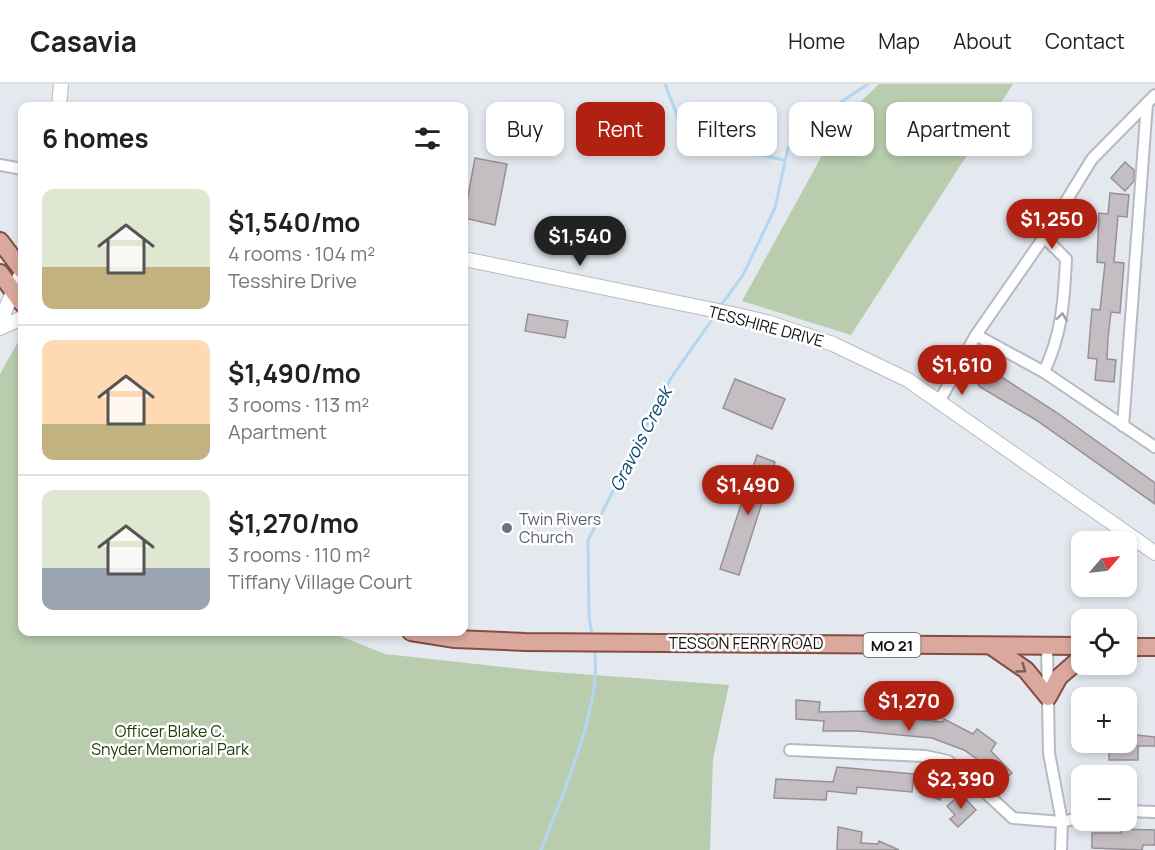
<!DOCTYPE html>
<meta charset="utf-8">
<style>
:root{--surface:#fff;--page:#f2f2f2;--text:#222;--muted:#767676;--line:#e0e0e0;--accent:#b02112}
body{margin:0;font-family:Manrope,sans-serif;background:var(--page);color:var(--text);height:100vh;display:flex;flex-direction:column;font-size:22px;white-space:nowrap}
*{box-sizing:border-box;margin:0}
p{font-size:20px;color:var(--muted)}
.icon{flex:none;width:33px;height:33px;fill:none;stroke:currentColor;stroke-width:2;stroke-linecap:round;stroke-linejoin:round}
.map{position:relative;flex:1;overflow:hidden}
.details{position:absolute;left:18px;top:18px;width:450px;height:534px;display:flex;flex-direction:column;background:var(--surface);border-radius:12px;box-shadow:0 3px 9px #0003}
.details>*{flex:none}
.guide{position:absolute;left:486px;top:18px;width:570px;height:54px;display:flex;gap:12px}
.needle{width:39px;rotate:62deg}
.buttons{position:absolute;left:1071px;top:447px;display:grid;gap:12px}
.buttons a{display:grid;place-items:center;width:66px;height:66px;border-radius:12px;background:var(--surface);box-shadow:0 3px 9px #0003;font-size:30px}
.price{position:absolute;translate:-50% -51px;padding:0 14px;border-radius:21px;background:var(--accent);color:#fff;font-size:20px;line-height:39px;filter:drop-shadow(0 2px 3px #0008)}
.price::after{content:'';position:absolute;left:50%;top:36px;width:18px;height:14px;margin-left:-9px;background:inherit;clip-path:polygon(0 0,100% 0,50% 100%)}
.price.on{background:#222;color:#fff}
ul{padding:0;list-style:none}
li{display:flex;align-items:center;gap:18px;height:150px;padding:0 24px}
li+li{border-top:2px solid var(--line)}
li span{display:grid;place-items:center;flex:none;width:168px;height:120px;border-radius:12px;color:#555}
li>.icon{margin-inline-start:auto}
span .icon{width:72px;height:72px;fill:#fffc;stroke-width:1}
li b{font-size:26px}
h2{display:flex;justify-content:space-between;align-items:center;height:72px;padding:0 24px;font-size:26px}
.pill{padding:0 21px;border-radius:12px;background:var(--surface);box-shadow:0 3px 9px #0003;font-size:21px;line-height:54px}
.pill.on{background:var(--accent);color:#fff}
header{display:flex;align-items:center;gap:36px;box-sizing:border-box;height:84px;padding:0 30px;background:var(--surface);border-bottom:2px solid var(--line)}
header strong{font-size:28px}
nav{display:flex;gap:33px;margin-inline-start:auto;font-size:21px}
.map>svg:first-child{display:block}
.green{fill:#b9ccae}
.lines{fill:none;stroke-linecap:round;stroke-linejoin:round}
.stream{stroke:#b2d7f2;stroke-width:3}
.building{fill:#c4bdc1;stroke:#989095;stroke-width:1.5}
.minor-casing{stroke:#b5bbc1;stroke-width:14}
.tertiary-casing{stroke:#b5bbc1;stroke-width:16}
.primary-casing{stroke:#844d43;stroke-width:20}
.minor{stroke:#fff;stroke-width:10}
.tertiary{stroke:#fff;stroke-width:14}
.primary{stroke:#dba89d;stroke-width:16}
.oneway{stroke:#9fa0a1}
.oneway2{stroke:#765c58}
.worship-dot{fill:#6b7280;stroke:#fff;stroke-width:2}
.labels{text-anchor:middle;dominant-baseline:central;stroke-width:5;stroke-linejoin:round;paint-order:stroke}
.shield{fill:#fff;stroke:#58585a;stroke-width:1.5}
.shield-label{font-size:15px;font-weight:bold;fill:#101114}
.street-label{font-size:16px;fill:#101114;stroke:#fff}
.worship-label{font-size:16px;fill:#5b616d;stroke:#fff;text-anchor:start}
.park-label{font-size:16px;fill:#213d08;stroke:#fff}
.water-label{font-size:18px;font-style:italic;fill:#08496d;stroke:#fff}
</style>
<header>
<strong>Casavia</strong>
<nav><a>Home</a><a>Map</a><a>About</a><a>Contact</a></nav>
</header>
<div class="map">
<svg width="1155" height="766" viewBox="0 0 1155 766">
<rect width="100%" height="100%" fill="#e4e9f0"/>
<g class="green">
<path d="M 879,0 L 1013,0 L 851,251 L 742,217 L 841,37 Z"/>
<path d="M 18,258 L 22,264 L 22,548 L 330,548 L 385,570 L 540,587 L 729,601 L 713,675 L 710,766 L 0,766 L 0,290 Z"/>
</g>
<g class="lines">
<g class="stream">
<path d="M 665,0 L 680,39 L 708,68 L 761,71 L 784,76"/>
<path d="M 719,224 L 743,191 L 775,124 L 788,64 L 823,30 L 868,0"/>
<path d="M 592,552 L 589,532 L 588,456 L 671,294 L 716,230"/>
<path d="M 541,766 C 561,714 604,619 594,564"/>
</g>
</g>
<g class="building">
<path d="M 475,74 L 507,80 L 495,141 L 464,134 Z"/>
<path d="M 1125,78 L 1134,86 L 1134,97 L 1125,107 L 1111,94 Z"/>
<path d="M 1110,109 L 1129,111 L 1127,133 L 1118,132 L 1114,178 L 1124,179 L 1120,229 L 1111,228 L 1108,254 L 1107,275 L 1116,276 L 1114,298 L 1095,296 L 1097,275 L 1088,274 L 1092,225 L 1100,226 L 1105,179 L 1097,178 L 1099,129 L 1108,130 Z"/>
<path d="M 528,230 L 568,237 L 565,254 L 525,247 Z"/>
<path d="M 986,283 L 1056,328 L 1155,399 L 1155,420 L 1036,336 L 980,303 L 977,299 Z"/>
<path d="M 735,295 L 785,315 L 772,345 L 723,324 Z"/>
<path d="M 757,371 L 775,378 L 739,491 L 720,485 Z"/>
<path d="M 796,616 L 820,618 L 819,628 L 870,627 L 876,629 L 875,632 L 904,632 L 904,634 L 943,638 L 944,635 L 973,650 L 977,645 L 996,659 L 991,667 L 1012,689 L 1000,700 L 985,684 L 987,682 L 964,666 L 932,654 L 857,647 L 823,647 L 824,637 L 796,635 Z"/>
<path d="M 1126,650 L 1155,653 L 1155,662 L 1138,662 L 1138,676 L 1109,676 L 1109,658 L 1126,658 Z"/>
<path d="M 837,683 L 914,690 L 912,708 L 857,703 L 856,710 L 827,707 L 826,716 L 774,714 L 776,695 L 833,698 Z"/>
<path d="M 927,691 L 947,700 L 940,716 L 920,708 Z"/>
<path d="M 961,710 L 976,726 L 958,743 L 950,735 L 955,731 L 947,722 Z"/>
<path d="M 838,743 L 862,748 L 861,759 L 878,760 L 879,757 L 899,766 L 837,766 Z"/>
<path d="M 1121,745 L 1155,746 L 1155,761 L 1143,761 L 1142,766 L 1092,764 L 1092,749 L 1121,749 Z"/>
</g>
<g class="lines">
<defs>
<g id="minor">
<path d="M 0,81 L 22,85"/>
<path d="M 1044,153 L 1066,175 C 1064,218 1062,249 1044,288"/>
<path d="M 976,251 L 1044,288 L 1155,363"/>
<path d="M 940,316 L 976,251 L 1044,153 L 1092,75 L 1155,11"/>
<path d="M 1123,342 L 1147,19"/>
<path d="M 1047,562 L 1049,669 L 1062,738 L 1061,766"/>
<path d="M 790,666 L 925,672 L 948,677 L 964,689 L 1013,734 L 1062,738 L 1082,733"/>
<path d="M 1126,727 L 1155,728"/>
</g>
<g id="tertiary">
<path d="M 59,22 L 61,0"/>
<path d="M 464,175 L 733,230 L 770,239 L 833,260 L 908,296 L 1155,469"/>
<path d="M 0,238 L 22,188"/>
<path d="M 0,244 L 22,234"/>
</g>
<g id="primary">
<path d="M 0,157 L 22,186"/>
<path d="M 0,189 L 22,219"/>
<path d="M 411,548 L 455,555 L 525,558 L 1082,562"/>
<path d="M 991,562 L 1026,586 L 1048,613 L 1059,593 L 1082,573"/>
<path d="M 1126,563 L 1155,563"/>
</g>
</defs>
<use href="#minor" class="minor-casing"/>
<use href="#tertiary" class="tertiary-casing"/>
<use href="#primary" class="primary-casing"/>
<use href="#minor" class="minor"/>
<use href="#tertiary" class="tertiary"/>
<use href="#primary" class="primary"/>
</g>
<defs><path id="oneway-chevron" d="M-2-3.5L2.5 0L-2 3.5" fill="none" stroke-width="1.6" stroke-linecap="round" stroke-linejoin="round" transform="scale(1.5)"/></defs>
<use class="oneway" href="#oneway-chevron" transform="translate(1062 233) rotate(-82)"/>
<use class="oneway2" href="#oneway-chevron" transform="translate(1022 585) rotate(36)"/>
<circle class="worship-dot" cx="507" cy="444" r="6"/>
<g class="labels">
<rect class="shield" x="863.5" y="549" width="57" height="24" rx="4.5"/>
<g class="shield-label">
<text x="892" y="561">MO 21</text>
</g>
<g class="street-label">
<text transform="translate(766 242) rotate(15)">TESSHIRE DRIVE</text>
<text x="746" y="559">TESSON FERRY ROAD</text>
</g>
<g class="worship-label">
<text x="519" y="435">Twin Rivers<tspan x="519" dy="18">Church</tspan></text>
</g>
<g class="park-label">
<text x="170" y="647">Officer Blake C.<tspan x="170" dy="18">Snyder Memorial Park</tspan></text>
</g>
<g class="water-label">
<text transform="translate(640 355) rotate(-63)">Gravois Creek</text>
</g>
</g>
</svg>
<div class="buttons">
<a><svg class="needle" viewBox="-14 -14 28 28"><path d="M0-13l5 13h-10z" fill="#e53935"/><path d="M0 13l5-13h-10z" fill="#767676"/></svg></a>
<a><svg class="icon" aria-label="locate" viewBox="0 0 24 24"><circle cx="12" cy="12" r="6"/><path d="M12 2v4M12 18v4M2 12h4M18 12h4"/></svg></a>
<a>+</a>
<a>−</a>
</div>
<b class="price" style="left:1052px;top:166px">$1,250</b>
<b class="price on" style="left:580px;top:183px">$1,540</b>
<b class="price" style="left:962px;top:312px">$1,610</b>
<b class="price" style="left:748px;top:432px">$1,490</b>
<b class="price" style="left:909px;top:648px">$1,270</b>
<b class="price" style="left:961px;top:726px">$2,390</b>
<div class="guide">
<a class="pill">Buy</a>
<a class="pill on">Rent</a>
<a class="pill">Filters</a>
<a class="pill">New</a>
<a class="pill">Apartment</a>
</div>
<section class="details">
<h2>6 homes<svg class="icon" aria-label="filters" viewBox="0 0 24 24"><path d="M4 7h16M4 17h16"/><circle cx="9" cy="7" r="2"/><circle cx="15" cy="17" r="2"/></svg></h2>
<ul>
<li><span style="background:linear-gradient(#dfe7d0 65%,#c2b280 0)"><svg class="icon" aria-label="home" viewBox="0 0 24 24"><path d="M3 11l9-7 9 7M6 9v11h12V9"/></svg></span><div><b>$1,540/mo</b><p>4 rooms · 104 m²</p><p>Tesshire Drive</p></div></li>
<li><span style="background:linear-gradient(#ffd9b3 70%,#c2b280 0)"><svg class="icon" aria-label="home" viewBox="0 0 24 24"><path d="M3 11l9-7 9 7M6 9v11h12V9"/></svg></span><div><b>$1,490/mo</b><p>3 rooms · 113 m²</p><p>Apartment</p></div></li>
<li><span style="background:linear-gradient(#dfe7d0 65%,#9aa5b1 0)"><svg class="icon" aria-label="home" viewBox="0 0 24 24"><path d="M3 11l9-7 9 7M6 9v11h12V9"/></svg></span><div><b>$1,270/mo</b><p>3 rooms · 110 m²</p><p>Tiffany Village Court</p></div></li>
</ul>
</section>
</div>
